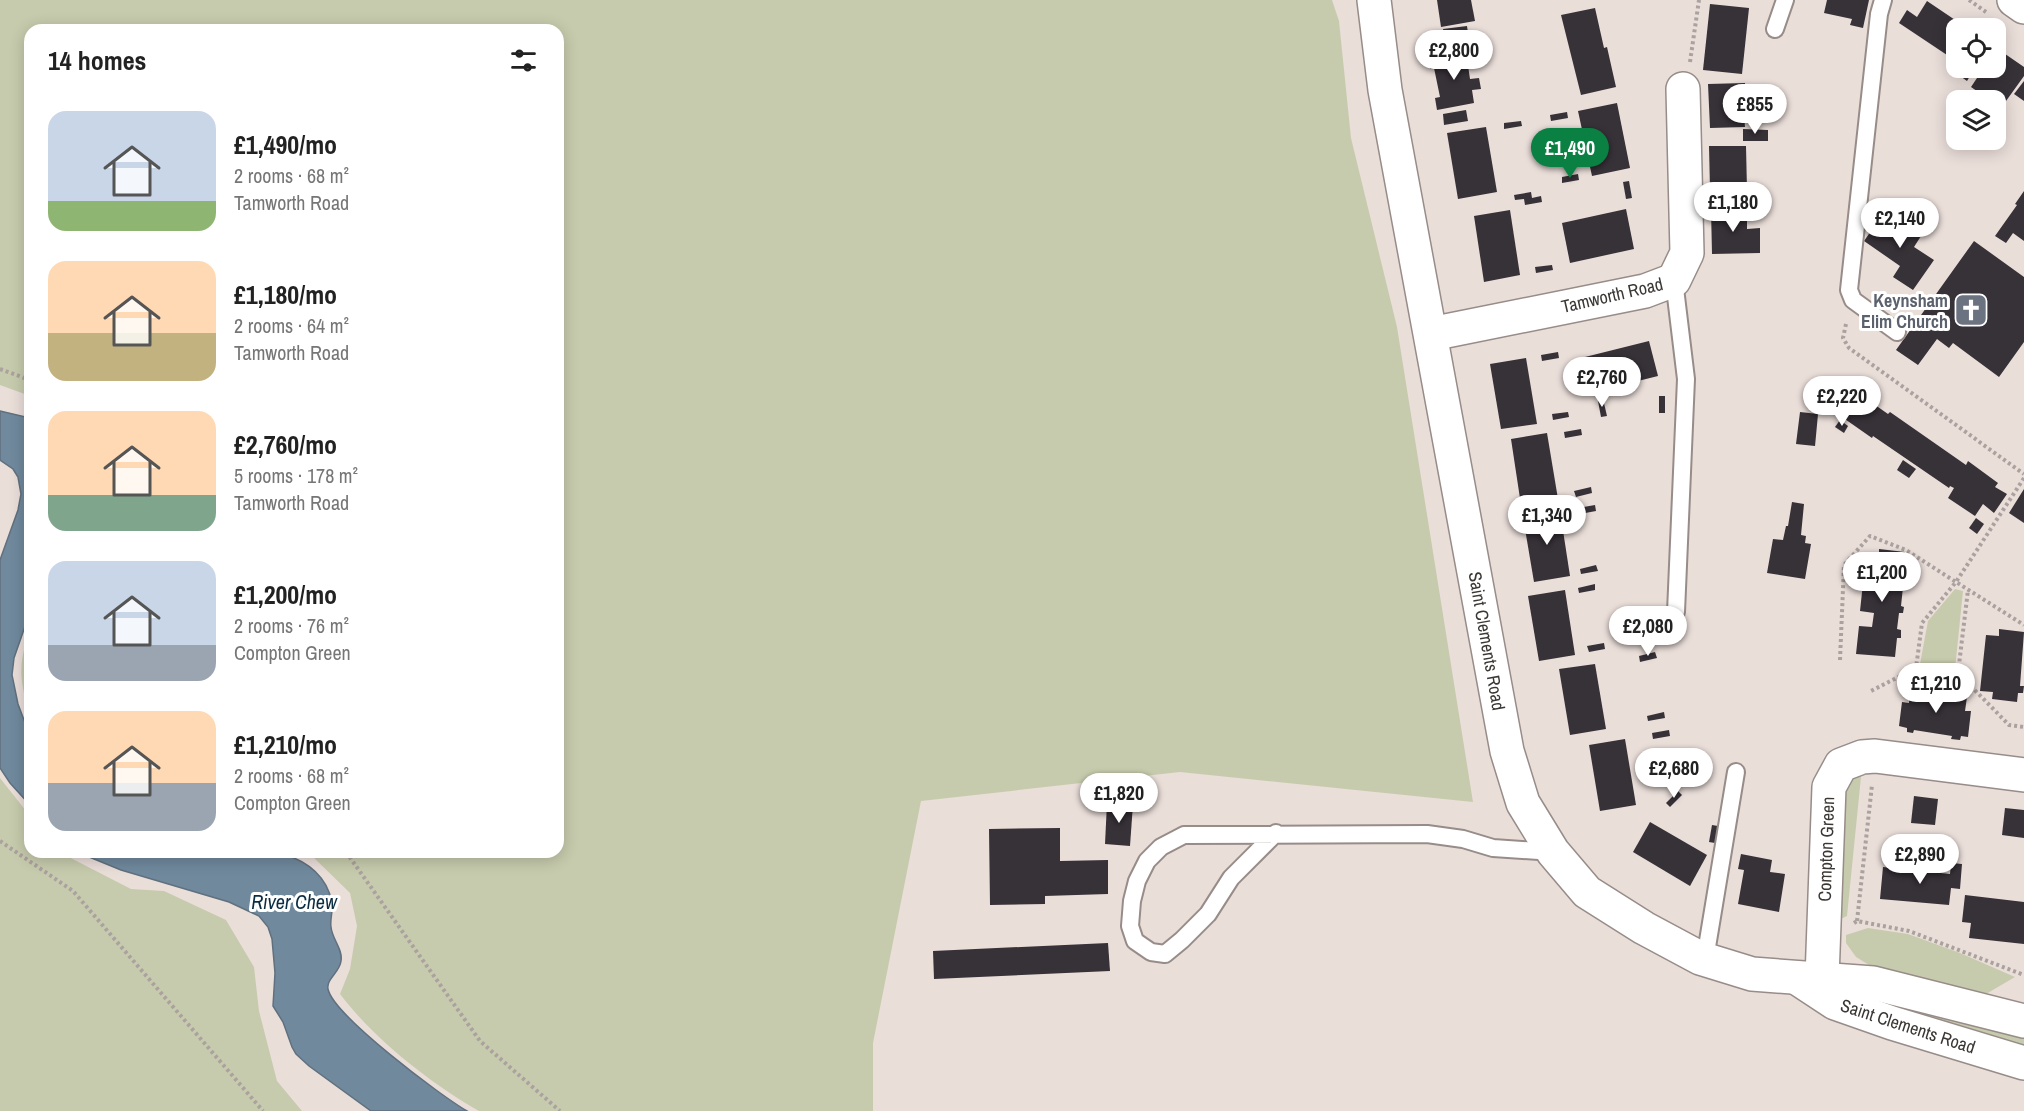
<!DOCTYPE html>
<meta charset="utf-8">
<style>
:root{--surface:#fff;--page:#f2f2f2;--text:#222;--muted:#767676;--accent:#0b8043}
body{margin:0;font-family:"Archivo Narrow",sans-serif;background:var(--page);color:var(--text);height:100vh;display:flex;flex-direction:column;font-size:22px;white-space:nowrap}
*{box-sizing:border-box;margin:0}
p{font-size:20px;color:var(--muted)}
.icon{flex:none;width:33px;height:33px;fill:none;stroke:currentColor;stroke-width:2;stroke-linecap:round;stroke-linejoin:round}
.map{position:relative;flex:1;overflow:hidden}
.sheet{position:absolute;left:24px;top:24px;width:540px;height:834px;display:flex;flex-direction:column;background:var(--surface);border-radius:18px;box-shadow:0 3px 15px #0003}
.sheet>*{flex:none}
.controls{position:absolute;left:1946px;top:18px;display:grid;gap:12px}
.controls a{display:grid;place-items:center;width:60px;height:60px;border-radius:12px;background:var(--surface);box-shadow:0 3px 15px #0003;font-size:30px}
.price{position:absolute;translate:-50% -51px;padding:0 14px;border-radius:21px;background:#fff;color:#222;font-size:20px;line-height:39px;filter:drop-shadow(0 2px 3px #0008)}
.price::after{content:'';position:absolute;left:50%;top:36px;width:18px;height:14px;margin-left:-9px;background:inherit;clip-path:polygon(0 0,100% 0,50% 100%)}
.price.on{background:var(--accent);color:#fff}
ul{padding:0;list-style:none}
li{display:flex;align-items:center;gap:18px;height:150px;padding:0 24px}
li span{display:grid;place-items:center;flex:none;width:168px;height:120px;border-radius:18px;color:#555}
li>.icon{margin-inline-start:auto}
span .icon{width:72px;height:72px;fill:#fffc;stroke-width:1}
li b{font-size:26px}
h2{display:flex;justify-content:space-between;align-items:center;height:72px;padding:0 24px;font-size:26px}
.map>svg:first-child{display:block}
.green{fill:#c7cbad}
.water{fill:#70899d;stroke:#60707e;stroke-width:1.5}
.building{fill:#373138}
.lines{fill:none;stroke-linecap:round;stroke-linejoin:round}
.service-casing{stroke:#978c88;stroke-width:20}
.minor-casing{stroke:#978c88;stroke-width:36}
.path{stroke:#aba19e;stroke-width:4;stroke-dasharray:3 3;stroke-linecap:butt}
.service{stroke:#fff;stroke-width:16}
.minor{stroke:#fff;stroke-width:33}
.labels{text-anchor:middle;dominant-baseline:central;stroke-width:6;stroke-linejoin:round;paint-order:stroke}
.street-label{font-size:18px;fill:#3b3735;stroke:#fff}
.worship-label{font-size:18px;font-weight:bold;fill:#5b616d;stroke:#fff;text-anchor:end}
.water-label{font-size:20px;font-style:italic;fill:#0b2d44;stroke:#fff}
</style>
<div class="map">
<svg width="2024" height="1111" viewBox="0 0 2024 1111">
<rect width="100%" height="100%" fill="#eaded9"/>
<g class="green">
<path d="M 0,0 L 1332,0 L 1339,21 L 1351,138 L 1397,327 L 1473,802 L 1180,772 L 921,801 L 873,1043 L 873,1111 L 479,1111 C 430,1083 374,1039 340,994 L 350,969 L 357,926 L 350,893 L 310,854 L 303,852 L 558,852 L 558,30 L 30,30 L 30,396 L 0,385 Z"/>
<path d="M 1955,589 L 1963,591 L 1955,669 L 1920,664 L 1928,621 Z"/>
<path d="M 30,630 L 30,717 C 20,680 17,667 30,630 Z"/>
<path d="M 1862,767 L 1847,916 L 1834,922 L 1839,788 Z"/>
<path d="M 0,778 L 30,816 L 30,852 L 59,852 L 131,889 L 164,891 L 226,920 L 254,967 L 259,1011 L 277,1081 L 302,1111 L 0,1111 Z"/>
<path d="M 1868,928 L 1908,934 L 1960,953 L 2015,977 L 1986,994 L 1874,968 L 1856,957 L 1846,943 L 1846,935 Z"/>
<path d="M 1859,992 L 2024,1035 L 2024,1054 L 1854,1006 Z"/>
</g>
<g class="water">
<path d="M 0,411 L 30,418 L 30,612 L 14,658 L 12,675 L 18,704 L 30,736 L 30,805 L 10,783 L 0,768 L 0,560 L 18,510 L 21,494 L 18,477 L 13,469 L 0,460 Z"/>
<path d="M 77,852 C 122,852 168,852 213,852 C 237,852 272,849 294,858 C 316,867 332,886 332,909 C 332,915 330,921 331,927 C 332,939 343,949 341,961 C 340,972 326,979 328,989 C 333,1015 441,1096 467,1111 L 371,1111 L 309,1066 L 296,1054 L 292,1047 L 283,1022 L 273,1006 L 275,973 L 272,939 L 268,927 L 259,916 L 229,902 L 121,870 Z"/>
</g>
<g class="building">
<path d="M 1437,0 L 1471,0 L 1475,21 L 1441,27 Z"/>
<path d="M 1827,0 L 1869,0 L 1863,28 L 1850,25 L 1852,19 L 1824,13 Z"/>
<path d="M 1927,1 L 1967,28 L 1956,28 L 1956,61 L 1899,23 L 1907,10 L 1917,17 Z"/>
<path d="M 1710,4 L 1749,8 L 1742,74 L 1703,70 Z"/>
<path d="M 1595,8 L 1604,48 L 1607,47 L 1616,87 L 1581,95 L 1561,15 Z"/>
<path d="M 1467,26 L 1470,48 L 1446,52 L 1443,29 Z"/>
<path d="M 1995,47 L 2024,67 L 2024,76 L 2001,108 L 1995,104 L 1995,100 L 1990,100 L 1971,87 L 1979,75 L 1973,71 L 1967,81 L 1953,71 L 1956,68 L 1995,68 Z"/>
<path d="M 1466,52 L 1470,79 L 1479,78 L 1481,89 L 1472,90 L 1474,103 L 1437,110 L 1435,98 L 1440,97 L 1434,68 L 1430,69 L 1429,58 Z"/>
<path d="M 2024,81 L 2024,101 L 2014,94 Z"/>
<path d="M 1745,83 L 1745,88 L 1754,88 L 1755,114 L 1744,115 L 1745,127 L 1710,128 L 1708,84 Z"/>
<path d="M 1617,103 L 1630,168 L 1592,176 L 1578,111 Z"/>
<path d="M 1466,110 L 1468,121 L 1444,125 L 1443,114 Z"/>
<path d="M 1567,112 L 1568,118 L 1551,121 L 1550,115 Z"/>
<path d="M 1521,121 L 1522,126 L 1504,129 L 1504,123 Z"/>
<path d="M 1486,127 L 1497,192 L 1458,199 L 1447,133 Z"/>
<path d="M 1743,129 L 1768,130 L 1768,141 L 1743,141 Z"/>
<path d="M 1709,146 L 1746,146 L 1747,190 L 1710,190 Z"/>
<path d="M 1578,174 L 1579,180 L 1562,183 L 1562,177 Z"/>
<path d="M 1629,181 L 1632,198 L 1626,199 L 1623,182 Z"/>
<path d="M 2024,191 L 2024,241 L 2013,233 L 2006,243 L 1995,236 L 2017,205 L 2015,204 Z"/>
<path d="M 1531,192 L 1532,198 L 1541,196 L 1542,202 L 1525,205 L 1524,199 L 1515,200 L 1514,195 Z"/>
<path d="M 1744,192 L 1770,193 L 1769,204 L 1745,204 Z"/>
<path d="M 1747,208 L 1747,229 L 1760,228 L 1760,253 L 1712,254 L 1711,209 Z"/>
<path d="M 1626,209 L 1634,249 L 1570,263 L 1562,223 Z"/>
<path d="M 1510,210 L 1520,275 L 1484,282 L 1474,216 Z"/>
<path d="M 1885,211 L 1921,236 L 1914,247 L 1934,260 L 1913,290 L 1893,277 L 1900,266 L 1864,241 Z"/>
<path d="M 1974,241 L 2024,277 L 2024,342 L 1999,377 L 1953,343 L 1949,348 L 1937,339 L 1918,365 L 1896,350 Z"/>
<path d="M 1552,265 L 1553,270 L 1536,273 L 1535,267 Z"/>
<path d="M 1649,341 L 1658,376 L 1594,392 L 1585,357 Z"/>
<path d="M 1558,352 L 1559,358 L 1542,361 L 1541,355 Z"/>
<path d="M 1526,358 L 1537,424 L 1501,429 L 1490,364 Z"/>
<path d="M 1858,393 L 1888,414 L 1890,412 L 1966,465 L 1968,461 L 1998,483 L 1995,487 L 2007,494 L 1994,513 L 1983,504 L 1975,516 L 1948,498 L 1954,488 L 1950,486 L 1949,488 L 1873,436 L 1872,438 L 1842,417 Z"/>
<rect x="1659" y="396" width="6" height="17"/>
<path d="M 1603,399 L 1607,416 L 1601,417 L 1598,401 Z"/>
<path d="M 1568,412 L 1569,417 L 1553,420 L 1552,414 Z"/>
<path d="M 1800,412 L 1818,414 L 1815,446 L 1796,444 Z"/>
<path d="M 1840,420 L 1848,426 L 1844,433 L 1835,427 Z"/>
<path d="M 1581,429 L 1582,435 L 1565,438 L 1564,432 Z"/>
<path d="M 1547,433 L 1558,499 L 1521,505 L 1511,439 Z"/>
<path d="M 1903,460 L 1916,469 L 1909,478 L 1897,470 Z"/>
<path d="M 1591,487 L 1592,493 L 1576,497 L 1574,491 Z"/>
<path d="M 2024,489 L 2024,523 L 2009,513 Z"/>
<path d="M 1792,502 L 1804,504 L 1801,535 L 1806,536 L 1805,543 L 1811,544 L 1805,579 L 1767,573 L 1773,539 L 1783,540 L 1786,526 L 1788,526 Z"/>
<path d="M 1595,505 L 1596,511 L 1580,514 L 1578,508 Z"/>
<path d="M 1560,511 L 1570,576 L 1534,582 L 1523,517 Z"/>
<path d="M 1976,518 L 1984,524 L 1977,534 L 1969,528 Z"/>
<path d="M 1879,549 L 1905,552 L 1904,559 L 1909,559 L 1908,568 L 1905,568 L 1901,606 L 1904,607 L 1903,613 L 1899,613 L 1897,629 L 1901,630 L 1901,638 L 1897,638 L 1895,657 L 1856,654 L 1859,626 L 1872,627 L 1874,613 L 1860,611 L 1866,555 L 1879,556 Z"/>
<path d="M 1596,565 L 1598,571 L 1581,574 L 1580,569 Z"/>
<path d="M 1595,584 L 1595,590 L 1579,593 L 1578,588 Z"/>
<path d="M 1565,590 L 1575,655 L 1539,661 L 1528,596 Z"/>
<path d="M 1999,629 L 2024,632 L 2020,686 L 2024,686 L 2023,693 L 2018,693 L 2017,702 L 1992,699 L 1993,692 L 1980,691 L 1986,635 L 1999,636 Z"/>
<path d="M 1604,643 L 1605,649 L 1589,652 L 1587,646 Z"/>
<path d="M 1655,652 L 1657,658 L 1640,662 L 1639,656 Z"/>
<path d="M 1595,664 L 1606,729 L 1570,735 L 1559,669 Z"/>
<path d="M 1910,689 L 1967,697 L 1965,711 L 1971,711 L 1968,737 L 1961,736 L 1960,740 L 1951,739 L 1952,736 L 1914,730 L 1913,733 L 1907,732 L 1907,728 L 1899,726 L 1902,702 L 1909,703 Z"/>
<path d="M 1664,712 L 1665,718 L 1648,721 L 1647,716 Z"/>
<path d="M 1669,730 L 1670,736 L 1653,739 L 1652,733 Z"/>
<path d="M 1625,739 L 1636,805 L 1600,811 L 1589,745 Z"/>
<path d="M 1678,791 L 1682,795 L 1670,807 L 1666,803 Z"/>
<path d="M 1914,796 L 1938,799 L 1935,825 L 1911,823 Z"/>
<path d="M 1107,803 L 1133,804 L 1130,846 L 1105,844 Z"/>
<path d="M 2005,808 L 2024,810 L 2024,838 L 2002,835 Z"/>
<path d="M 1650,822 L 1707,855 L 1690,886 L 1633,852 Z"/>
<path d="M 1712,825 L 1718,826 L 1715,843 L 1709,842 Z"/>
<path d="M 1060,828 L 1060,861 L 1108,860 L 1108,894 L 1045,896 L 1045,904 L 990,905 L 989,829 Z"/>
<path d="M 1741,854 L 1772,860 L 1770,872 L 1785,874 L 1779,912 L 1738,904 L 1744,870 L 1738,869 Z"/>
<path d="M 1951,863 L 1962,864 L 1960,889 L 1951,888 L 1949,905 L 1880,899 L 1883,867 L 1950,874 Z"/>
<path d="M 1965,895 L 2024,902 L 2024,944 L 1969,938 L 1971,923 L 1962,922 Z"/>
<path d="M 1108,943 L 1110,971 L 934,979 L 933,951 Z"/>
</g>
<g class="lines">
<defs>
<g id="service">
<path d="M 1883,0 L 1879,14 L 1849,290 L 1853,300 L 1897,332"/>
<path d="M 1775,29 L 1785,0"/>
<path d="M 1674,280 L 1686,379 L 1676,612"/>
<path d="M 1276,833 L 1231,878 L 1208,914 L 1182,940 L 1165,954 L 1151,952 L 1135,941 L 1130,926 L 1132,901 L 1137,881 L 1147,861 L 1161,847 L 1184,835 L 1427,834 L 1463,839 L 1493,848 L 1553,852"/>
<path d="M 1705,959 L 1736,772"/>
</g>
<g id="minor">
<path d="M 1374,0 L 1385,90 L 1507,751 L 1523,803 L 1553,852 L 1587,892 L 1644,928 L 1700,958 L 1752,974 L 1873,983 L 2024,1021"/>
<path d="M 2014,0 L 2024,7"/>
<path d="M 1431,334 L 1645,291 L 1674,280 L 1687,253 L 1683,89"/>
<path d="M 1797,978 L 1835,1003 L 1892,1023 L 2024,1063"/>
<path d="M 1822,978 L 1829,787 L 1841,765 L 1862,757 L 1875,756 L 2024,775"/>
</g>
</defs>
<use href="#service" class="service-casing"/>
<use href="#minor" class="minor-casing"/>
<g class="path">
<path d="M 1969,0 L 1986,12"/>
<path d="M 1690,62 L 1699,0"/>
<path d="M 1846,324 L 1843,338 L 1849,348 L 2024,474"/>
<path d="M 0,369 L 30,380"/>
<path d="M 2024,478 L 1956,582 L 2024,625"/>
<path d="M 1840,660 L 1844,565 L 1870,536 L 1906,550 L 1956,582 L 1922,623 L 1916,668 L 1869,692"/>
<path d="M 1916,668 L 1958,673 L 1968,590"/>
<path d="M 1958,673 L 2009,725 L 2024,727"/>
<path d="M 0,841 L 73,891 L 263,1111"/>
<path d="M 346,852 L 480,1041 L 560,1111"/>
<path d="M 1857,921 L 1872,785"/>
<path d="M 1854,923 L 1857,921 L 1909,931 L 2024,975"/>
</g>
<use href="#service" class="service"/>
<use href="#minor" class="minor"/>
</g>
<defs>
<symbol id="church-square" viewBox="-11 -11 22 22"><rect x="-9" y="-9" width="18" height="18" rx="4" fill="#6b7280" stroke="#fff"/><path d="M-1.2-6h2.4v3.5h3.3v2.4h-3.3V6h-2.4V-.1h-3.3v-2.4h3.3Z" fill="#fff"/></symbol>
</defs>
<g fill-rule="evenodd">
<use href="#church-square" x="1952" y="291" width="38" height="38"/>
</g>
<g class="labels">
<g class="street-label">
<text transform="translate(1612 295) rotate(-13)">Tamworth Road</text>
<text transform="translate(1487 641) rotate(80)">Saint Clements Road</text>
<text transform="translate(1826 849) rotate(-88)">Compton Green</text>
<text transform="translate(1908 1026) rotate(18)">Saint Clements Road</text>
</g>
<g class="worship-label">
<text x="1948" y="300">Keynsham<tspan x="1948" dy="21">Elim Church</tspan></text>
</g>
<g class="water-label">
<text x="294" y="901">River Chew</text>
</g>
</g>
</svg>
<div class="controls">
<a><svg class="icon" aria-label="locate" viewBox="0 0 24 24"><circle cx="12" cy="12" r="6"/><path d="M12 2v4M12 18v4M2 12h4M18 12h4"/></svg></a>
<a><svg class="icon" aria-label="layers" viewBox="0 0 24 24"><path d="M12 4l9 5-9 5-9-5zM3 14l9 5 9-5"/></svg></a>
</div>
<b class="price" style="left:1454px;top:81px">£2,800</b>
<b class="price" style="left:1755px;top:135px">£855</b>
<b class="price on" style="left:1570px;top:179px">£1,490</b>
<b class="price" style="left:1733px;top:233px">£1,180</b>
<b class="price" style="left:1900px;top:249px">£2,140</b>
<b class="price" style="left:1602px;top:408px">£2,760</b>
<b class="price" style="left:1842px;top:427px">£2,220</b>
<b class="price" style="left:1547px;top:546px">£1,340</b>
<b class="price" style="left:1882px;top:603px">£1,200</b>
<b class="price" style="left:1648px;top:657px">£2,080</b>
<b class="price" style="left:1936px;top:714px">£1,210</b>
<b class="price" style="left:1674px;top:799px">£2,680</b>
<b class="price" style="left:1119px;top:824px">£1,820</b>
<b class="price" style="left:1920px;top:885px">£2,890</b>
<section class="sheet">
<h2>14 homes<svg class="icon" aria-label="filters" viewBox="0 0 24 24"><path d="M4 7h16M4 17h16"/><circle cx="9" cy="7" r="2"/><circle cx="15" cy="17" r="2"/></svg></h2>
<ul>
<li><span style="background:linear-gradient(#c9d6e8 75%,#8fb573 0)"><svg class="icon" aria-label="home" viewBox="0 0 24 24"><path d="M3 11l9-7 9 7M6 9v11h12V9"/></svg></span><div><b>£1,490/mo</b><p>2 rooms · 68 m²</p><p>Tamworth Road</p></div></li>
<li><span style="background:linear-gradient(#ffd9b3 60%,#c2b280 0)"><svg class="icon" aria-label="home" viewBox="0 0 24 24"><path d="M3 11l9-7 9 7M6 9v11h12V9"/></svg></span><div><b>£1,180/mo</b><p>2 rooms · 64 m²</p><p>Tamworth Road</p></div></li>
<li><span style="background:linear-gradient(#ffd9b3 70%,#7fa58c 0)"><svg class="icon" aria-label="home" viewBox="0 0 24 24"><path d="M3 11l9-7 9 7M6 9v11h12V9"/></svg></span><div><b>£2,760/mo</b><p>5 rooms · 178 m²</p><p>Tamworth Road</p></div></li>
<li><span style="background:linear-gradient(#c9d6e8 70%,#9aa5b1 0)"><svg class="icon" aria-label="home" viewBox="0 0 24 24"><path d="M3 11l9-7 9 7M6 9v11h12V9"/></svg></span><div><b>£1,200/mo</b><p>2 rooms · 76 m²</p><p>Compton Green</p></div></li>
<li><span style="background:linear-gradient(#ffd9b3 60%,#9aa5b1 0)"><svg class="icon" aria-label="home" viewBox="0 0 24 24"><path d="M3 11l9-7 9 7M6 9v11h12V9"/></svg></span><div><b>£1,210/mo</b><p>2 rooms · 68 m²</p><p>Compton Green</p></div></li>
</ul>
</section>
</div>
